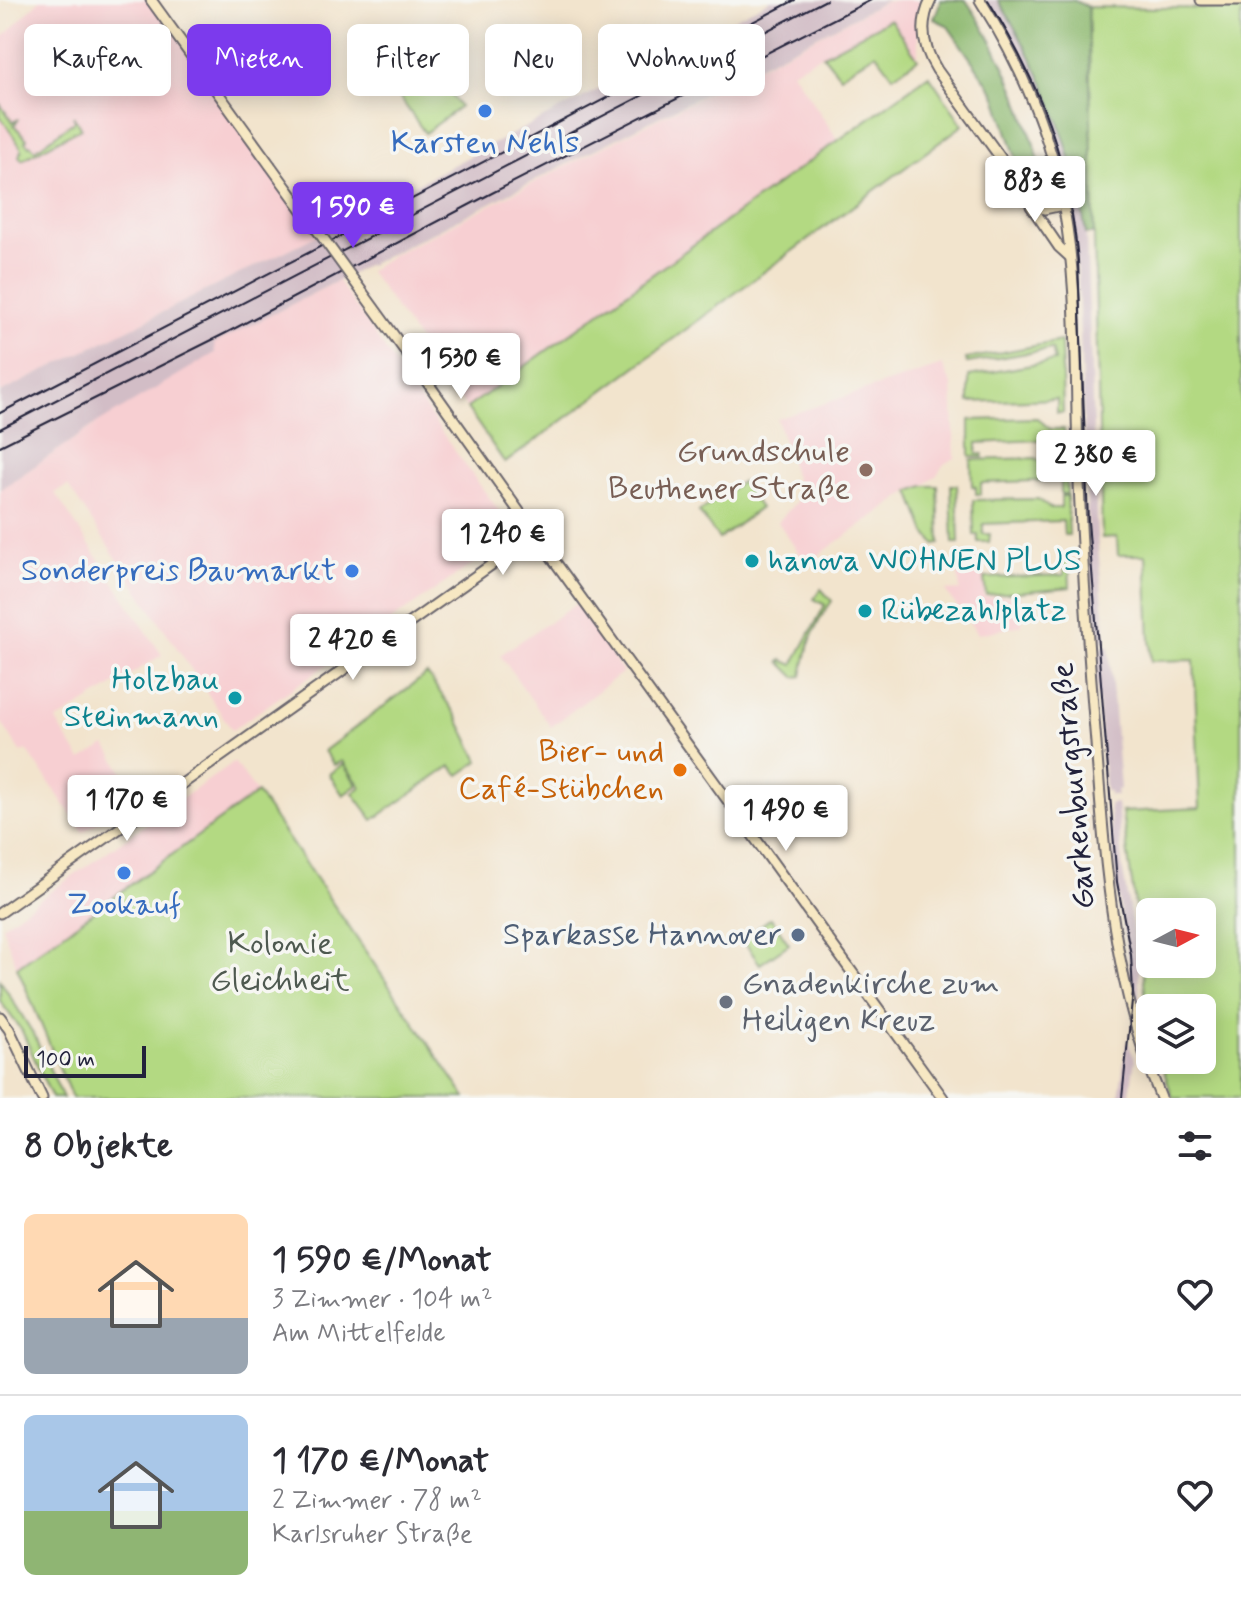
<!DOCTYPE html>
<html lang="de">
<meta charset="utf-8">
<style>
:root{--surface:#fff;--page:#f2f2f3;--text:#2b2b33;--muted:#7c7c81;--line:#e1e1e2;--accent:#7c3aed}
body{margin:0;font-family:Mynerve,sans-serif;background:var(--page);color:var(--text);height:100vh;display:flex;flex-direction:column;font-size:30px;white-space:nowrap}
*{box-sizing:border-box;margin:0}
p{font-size:26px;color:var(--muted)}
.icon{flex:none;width:44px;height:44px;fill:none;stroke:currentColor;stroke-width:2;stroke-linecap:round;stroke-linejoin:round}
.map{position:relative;height:1098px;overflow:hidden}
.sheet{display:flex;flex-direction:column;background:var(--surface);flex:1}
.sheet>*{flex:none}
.hud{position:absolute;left:24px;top:24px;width:800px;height:72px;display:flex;gap:16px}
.needle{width:52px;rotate:83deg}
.buttons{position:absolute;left:1136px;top:898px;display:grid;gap:16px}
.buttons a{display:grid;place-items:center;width:80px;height:80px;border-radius:12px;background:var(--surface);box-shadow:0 4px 20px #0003;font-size:40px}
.scale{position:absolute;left:24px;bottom:20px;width:122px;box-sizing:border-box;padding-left:8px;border:4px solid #22223b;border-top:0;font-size:22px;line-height:28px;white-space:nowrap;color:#22223b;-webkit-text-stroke:6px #f6f6f2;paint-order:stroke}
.price{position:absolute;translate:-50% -68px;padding:0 18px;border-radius:8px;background:#fff;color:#222;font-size:26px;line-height:52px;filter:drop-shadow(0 2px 4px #0008)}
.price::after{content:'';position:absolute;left:50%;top:48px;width:24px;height:18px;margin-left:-12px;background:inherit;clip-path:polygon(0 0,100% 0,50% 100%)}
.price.selected{background:var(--accent);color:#fff}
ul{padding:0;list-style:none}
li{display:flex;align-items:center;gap:24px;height:200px;padding:0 24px}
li+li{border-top:2px solid var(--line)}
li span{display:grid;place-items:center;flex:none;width:224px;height:160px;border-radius:12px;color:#555}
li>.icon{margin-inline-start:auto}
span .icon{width:96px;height:96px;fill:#fffc;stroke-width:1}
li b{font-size:34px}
h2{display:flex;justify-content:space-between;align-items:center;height:96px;padding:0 24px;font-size:34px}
.pill{padding:0 28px;border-radius:12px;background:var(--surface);box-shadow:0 4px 20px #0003;font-size:28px;line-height:72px}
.pill.selected{background:var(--accent);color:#fff}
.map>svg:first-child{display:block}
.built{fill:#f7cfd2}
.industrial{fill:#d2bdc6}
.green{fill:#b3d982;stroke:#6a7e5e;stroke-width:2;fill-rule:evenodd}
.forest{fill:#8eb970;stroke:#586e56;stroke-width:2}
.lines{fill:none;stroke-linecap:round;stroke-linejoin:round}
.secondary-casing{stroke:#6b666e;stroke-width:13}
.secondary{stroke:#f7e8c3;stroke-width:9}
.tram{stroke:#22223b;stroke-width:2}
.rail{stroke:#22223b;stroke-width:2}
.secondary-bridge-casing{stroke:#6b666e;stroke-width:13;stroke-linecap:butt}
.secondary-bridge{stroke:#f7e8c3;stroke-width:9}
.shop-dot{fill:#3f7fe0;stroke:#f6f6f2;stroke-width:3}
.education-dot{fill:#8d6e63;stroke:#f6f6f2;stroke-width:3}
.culture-dot{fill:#0f9aa8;stroke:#f6f6f2;stroke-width:3}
.food-dot{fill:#e8710a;stroke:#f6f6f2;stroke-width:3}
.service-dot{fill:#5c6f8a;stroke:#f6f6f2;stroke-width:3}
.worship-dot{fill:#6b7280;stroke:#f6f6f2;stroke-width:3}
.labels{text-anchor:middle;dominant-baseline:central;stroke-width:7;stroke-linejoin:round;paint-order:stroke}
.shop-label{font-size:32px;fill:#366cbe;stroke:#f6f6f2}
.education-label{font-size:32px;fill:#785e54;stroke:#f6f6f2;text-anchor:end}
.culture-label{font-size:32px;fill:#0d838f;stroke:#f6f6f2;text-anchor:start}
.food-label{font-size:32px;fill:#c56008;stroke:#f6f6f2;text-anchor:end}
.street-label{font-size:32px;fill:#22223b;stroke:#f6f6f2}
.service-label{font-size:32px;fill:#4e5e75;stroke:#f6f6f2;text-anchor:end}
.park-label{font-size:32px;fill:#4e5950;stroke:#f6f6f2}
.worship-label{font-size:32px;fill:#5b616d;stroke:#f6f6f2;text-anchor:start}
</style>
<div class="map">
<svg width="1241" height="1098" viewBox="0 0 1241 1098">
<rect width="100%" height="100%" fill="#f6f6f2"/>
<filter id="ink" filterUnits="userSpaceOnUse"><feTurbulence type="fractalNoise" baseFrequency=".0125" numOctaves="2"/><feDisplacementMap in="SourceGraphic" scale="16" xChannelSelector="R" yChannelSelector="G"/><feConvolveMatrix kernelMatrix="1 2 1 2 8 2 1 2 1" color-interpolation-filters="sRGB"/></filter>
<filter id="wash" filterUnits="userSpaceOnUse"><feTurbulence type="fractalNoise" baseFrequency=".006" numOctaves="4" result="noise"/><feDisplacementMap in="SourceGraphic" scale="32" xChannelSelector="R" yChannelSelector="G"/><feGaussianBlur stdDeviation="1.8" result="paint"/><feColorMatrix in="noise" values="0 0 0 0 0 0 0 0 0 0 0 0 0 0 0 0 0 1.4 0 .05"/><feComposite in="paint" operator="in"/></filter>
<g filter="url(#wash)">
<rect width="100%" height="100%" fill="#f2e4cd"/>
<g class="built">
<path d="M 40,0 L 151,0 L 320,234 L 0,393 L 0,40 Z"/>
<path d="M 896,0 L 922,0 L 918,15 L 918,59 L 889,19 L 792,71 L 838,140 L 467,408 L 369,271 L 391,256 L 885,2 Z"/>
<path d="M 338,281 L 452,447 L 516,534 L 232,730 L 68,486 L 55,493 L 162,655 L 56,721 L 81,760 L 106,745 L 138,796 L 83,832 L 27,750 L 21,753 L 0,720 L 0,490 L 213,344 Z"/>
<path d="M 942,365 L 952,385 L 955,458 L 944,464 L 936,476 L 923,486 L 910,491 L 806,564 L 778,522 L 796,502 L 797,484 L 777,419 Z"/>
<path d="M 983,561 L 984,597 L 1021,596 L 1022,625 L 978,634 L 945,591 L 960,590 L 956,562 Z"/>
<path d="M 576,604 L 623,672 L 551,727 L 500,655 Z"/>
<path d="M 234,762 L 257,793 L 17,967 L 2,926 Z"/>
</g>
<g class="industrial">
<path d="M 771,0 L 888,0 L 214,344 L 215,353 L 93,426 L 0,490 L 0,393 L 320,234 Z"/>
<path d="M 985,0 L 998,0 L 1038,68 L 1062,127 L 1079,191 L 1086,234 L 1097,535 L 1106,640 L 1097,641 L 1088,535 L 1078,280 L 1072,216 L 1064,176 L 1039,98 L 1014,47 Z"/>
<path d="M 1109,646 L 1120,789 L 1116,790 L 1117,795 L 1109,795 L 1109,791 L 1105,791 L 1094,648 Z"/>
<path d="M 1117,803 L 1122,865 L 1139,971 L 1139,1013 L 1132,988 L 1129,959 L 1116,885 L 1109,804 Z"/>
<path d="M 1127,1040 L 1135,1060 L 1129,1098 L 1119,1098 Z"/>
</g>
<g class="green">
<path d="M 1088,7 L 1241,9 L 1241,1098 L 1173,1098 L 1160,1060 L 1202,1060 L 1202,1008 L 1150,1008 L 1150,1033 L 1148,1029 L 1142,955 L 1122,812 L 1200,808 L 1194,660 L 1151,661 L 1146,555 L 1118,555 L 1117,537 L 1102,538 ZM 1150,912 L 1202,912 L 1202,964 L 1150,964 Z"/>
<path d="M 890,19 L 918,59 L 893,76 L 876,53 L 840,76 L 823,55 Z"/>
<path d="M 426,60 L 460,107 L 425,133 L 391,85 Z"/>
<path d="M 929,75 L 963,125 L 505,463 L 467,408 Z"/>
<path d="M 0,104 L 13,122 L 19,119 L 14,125 L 27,139 L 25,141 L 29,146 L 31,145 L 35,150 L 75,121 L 73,116 L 81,128 L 22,160 L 19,156 L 22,149 L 0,116 Z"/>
<path d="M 1061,341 L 1063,413 L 1057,413 L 1057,399 L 969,402 L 969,376 L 1055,361 L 1052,349 L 967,363 L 966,359 Z"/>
<path d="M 1037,418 L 1050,429 L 1064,429 L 1065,453 L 1056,454 L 1055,451 L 1060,450 L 1060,439 L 977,443 L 977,454 L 983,454 L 983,457 L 970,457 L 970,420 Z"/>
<path d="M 1036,458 L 1047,469 L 1066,468 L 1067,494 L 1061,494 L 1061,480 L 981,483 L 981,494 L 976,494 L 976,487 L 972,486 L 971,460 Z"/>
<path d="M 741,482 L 760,508 L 719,539 L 699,512 Z"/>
<path d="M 951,485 L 957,485 L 959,543 L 953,543 Z"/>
<path d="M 924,486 L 938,486 L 940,543 L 935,544 L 926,533 L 910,491 Z"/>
<path d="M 1061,496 L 1067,496 L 1069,535 L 1064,535 L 1063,521 L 983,524 L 983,534 L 990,534 L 989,542 L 978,542 L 978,535 L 974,535 L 973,500 L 1038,499 L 1050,508 L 1061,508 Z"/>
<path d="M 1064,558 L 1069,558 L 1070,587 L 986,595 L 984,578 L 1064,575 Z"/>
<path d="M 821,589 L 832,601 C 813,627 807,646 802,676 L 795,677 L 780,662 L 782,660 L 793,665 L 825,605 L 814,599 Z"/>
<path d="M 427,674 L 456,715 L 479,761 L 459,775 L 451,766 L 373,820 L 353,793 L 361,787 L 342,761 L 334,765 L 324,751 Z"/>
<path d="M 343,764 L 357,785 L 343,795 L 329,774 Z"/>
<path d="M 257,793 L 466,1098 L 72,1098 L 17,967 Z"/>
<path d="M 771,918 L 789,944 L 760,964 L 742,939 Z"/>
<path d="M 0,980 L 34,1035 L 63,1098 L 52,1098 L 22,1031 L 0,1001 Z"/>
</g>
<g class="forest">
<path d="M 941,0 L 966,0 C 1006,57 1029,122 1047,189 L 1044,191 L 1034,191 L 1020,170 L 995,94 L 947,25 L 934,19 Z"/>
<path d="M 998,0 L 1073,0 L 1088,7 L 1094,234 L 1086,234 C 1073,146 1046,75 998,0 Z"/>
</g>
</g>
<g filter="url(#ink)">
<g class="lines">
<defs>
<g id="secondary">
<path d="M 151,0 L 270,165"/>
<path d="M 931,0 C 919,24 923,48 937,70 L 1034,204 L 1044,209 L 1063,205"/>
<path d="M 980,0 C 1018,60 1047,124 1061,194 C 1079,278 1075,368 1078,454 C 1081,550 1088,647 1096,743 C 1105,864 1113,985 1161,1098"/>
<path d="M 1201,0 L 1241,0"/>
<path d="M 1026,193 L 1043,197 L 1061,193"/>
<path d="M 1031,206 L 1059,247 L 1070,257"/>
<path d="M 408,355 L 535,534 L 943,1098"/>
<path d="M 0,913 L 535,534"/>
<path d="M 0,1017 L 9,1029 L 42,1098"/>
</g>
</defs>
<use href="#secondary" class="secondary-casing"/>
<use href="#secondary" class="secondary"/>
<path class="tram" d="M 988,0 C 1042,87 1068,158 1078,260 L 1088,521 L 1117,882 L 1131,955 L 1133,992 L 1122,1098"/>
<g class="rail">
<path d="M 0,413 L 795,0"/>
<path d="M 0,429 L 826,0"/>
<path d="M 0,446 L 226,333 L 492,193 L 871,0"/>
</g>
<defs>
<path id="secondary-bridge" d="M 270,165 L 408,355"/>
</defs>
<use href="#secondary-bridge" class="secondary-bridge-casing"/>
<use href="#secondary-bridge" class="secondary-bridge"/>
</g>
</g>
<g class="shop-dot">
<circle cx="485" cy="111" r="8"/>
<circle cx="352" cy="571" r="8"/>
<circle cx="124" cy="873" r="8"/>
</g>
<circle class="education-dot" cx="866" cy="470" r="8"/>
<g class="culture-dot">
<circle cx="752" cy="561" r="8"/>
<circle cx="865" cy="611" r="8"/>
<circle cx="235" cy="698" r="8"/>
</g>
<circle class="food-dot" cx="680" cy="770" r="8"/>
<circle class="service-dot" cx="798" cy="935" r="8"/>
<circle class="worship-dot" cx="726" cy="1002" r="8"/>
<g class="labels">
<g class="shop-label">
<text x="485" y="143">Karsten Nehls</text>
<text x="336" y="571" text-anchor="end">Sonderpreis Baumarkt</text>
<text x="124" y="905">Zookauf</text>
</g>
<g class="education-label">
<text x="850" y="452">Grundschule<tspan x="850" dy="37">Beuthener Straße</tspan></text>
</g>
<g class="culture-label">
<text x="768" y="561">hanova WOHNEN PLUS</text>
<text x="881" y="611">Rübezahlplatz</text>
<text x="219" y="680" text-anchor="end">Holzbau<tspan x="219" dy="37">Steinmann</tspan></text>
</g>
<g class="food-label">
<text x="664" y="752">Bier- und<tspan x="664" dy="37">Café-Stübchen</tspan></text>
</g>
<g class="street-label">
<text transform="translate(1074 786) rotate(-95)">Garkenburgstraße</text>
</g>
<g class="service-label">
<text x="782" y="935">Sparkasse Hannover</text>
</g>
<g class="park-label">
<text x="280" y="944">Kolonie<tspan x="280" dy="37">Gleichheit</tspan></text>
</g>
<g class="worship-label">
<text x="742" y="984">Gnadenkirche zum<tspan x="742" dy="37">Heiligen Kreuz</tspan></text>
</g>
</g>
</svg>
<div class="buttons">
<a><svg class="needle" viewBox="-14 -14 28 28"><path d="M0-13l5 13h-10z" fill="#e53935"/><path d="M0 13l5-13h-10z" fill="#7c7c81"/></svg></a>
<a><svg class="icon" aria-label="layers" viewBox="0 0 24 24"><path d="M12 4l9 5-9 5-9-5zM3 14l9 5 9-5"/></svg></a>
</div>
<div class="scale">100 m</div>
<b class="price" style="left:1035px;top:224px">883 €</b>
<b class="price selected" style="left:353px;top:250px">1 590 €</b>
<b class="price" style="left:461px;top:401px">1 530 €</b>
<b class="price" style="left:1096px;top:498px">2 380 €</b>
<b class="price" style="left:503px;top:577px">1 240 €</b>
<b class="price" style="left:353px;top:682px">2 420 €</b>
<b class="price" style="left:127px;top:843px">1 170 €</b>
<b class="price" style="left:786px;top:853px">1 490 €</b>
<div class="hud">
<a class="pill">Kaufen</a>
<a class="pill selected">Mieten</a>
<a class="pill">Filter</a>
<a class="pill">Neu</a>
<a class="pill">Wohnung</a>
</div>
</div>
<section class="sheet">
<h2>8 Objekte<svg class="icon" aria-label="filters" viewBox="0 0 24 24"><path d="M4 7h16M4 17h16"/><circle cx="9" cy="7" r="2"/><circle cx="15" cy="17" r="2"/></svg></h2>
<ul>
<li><span style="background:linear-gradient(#ffd9b3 65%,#9aa5b1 0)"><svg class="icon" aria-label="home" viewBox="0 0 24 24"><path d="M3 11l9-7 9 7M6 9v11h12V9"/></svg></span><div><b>1 590 €/Monat</b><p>3 Zimmer · 104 m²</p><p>Am Mittelfelde</p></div><svg class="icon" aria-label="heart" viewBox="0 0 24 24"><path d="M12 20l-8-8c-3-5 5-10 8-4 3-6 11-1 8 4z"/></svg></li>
<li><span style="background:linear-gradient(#a9c7e8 60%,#8fb573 0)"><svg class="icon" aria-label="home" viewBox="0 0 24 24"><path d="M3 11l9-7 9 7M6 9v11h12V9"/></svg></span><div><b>1 170 €/Monat</b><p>2 Zimmer · 78 m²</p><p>Karlsruher Straße</p></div><svg class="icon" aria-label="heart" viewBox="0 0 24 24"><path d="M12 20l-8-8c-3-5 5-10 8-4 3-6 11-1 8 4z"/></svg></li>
</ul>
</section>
